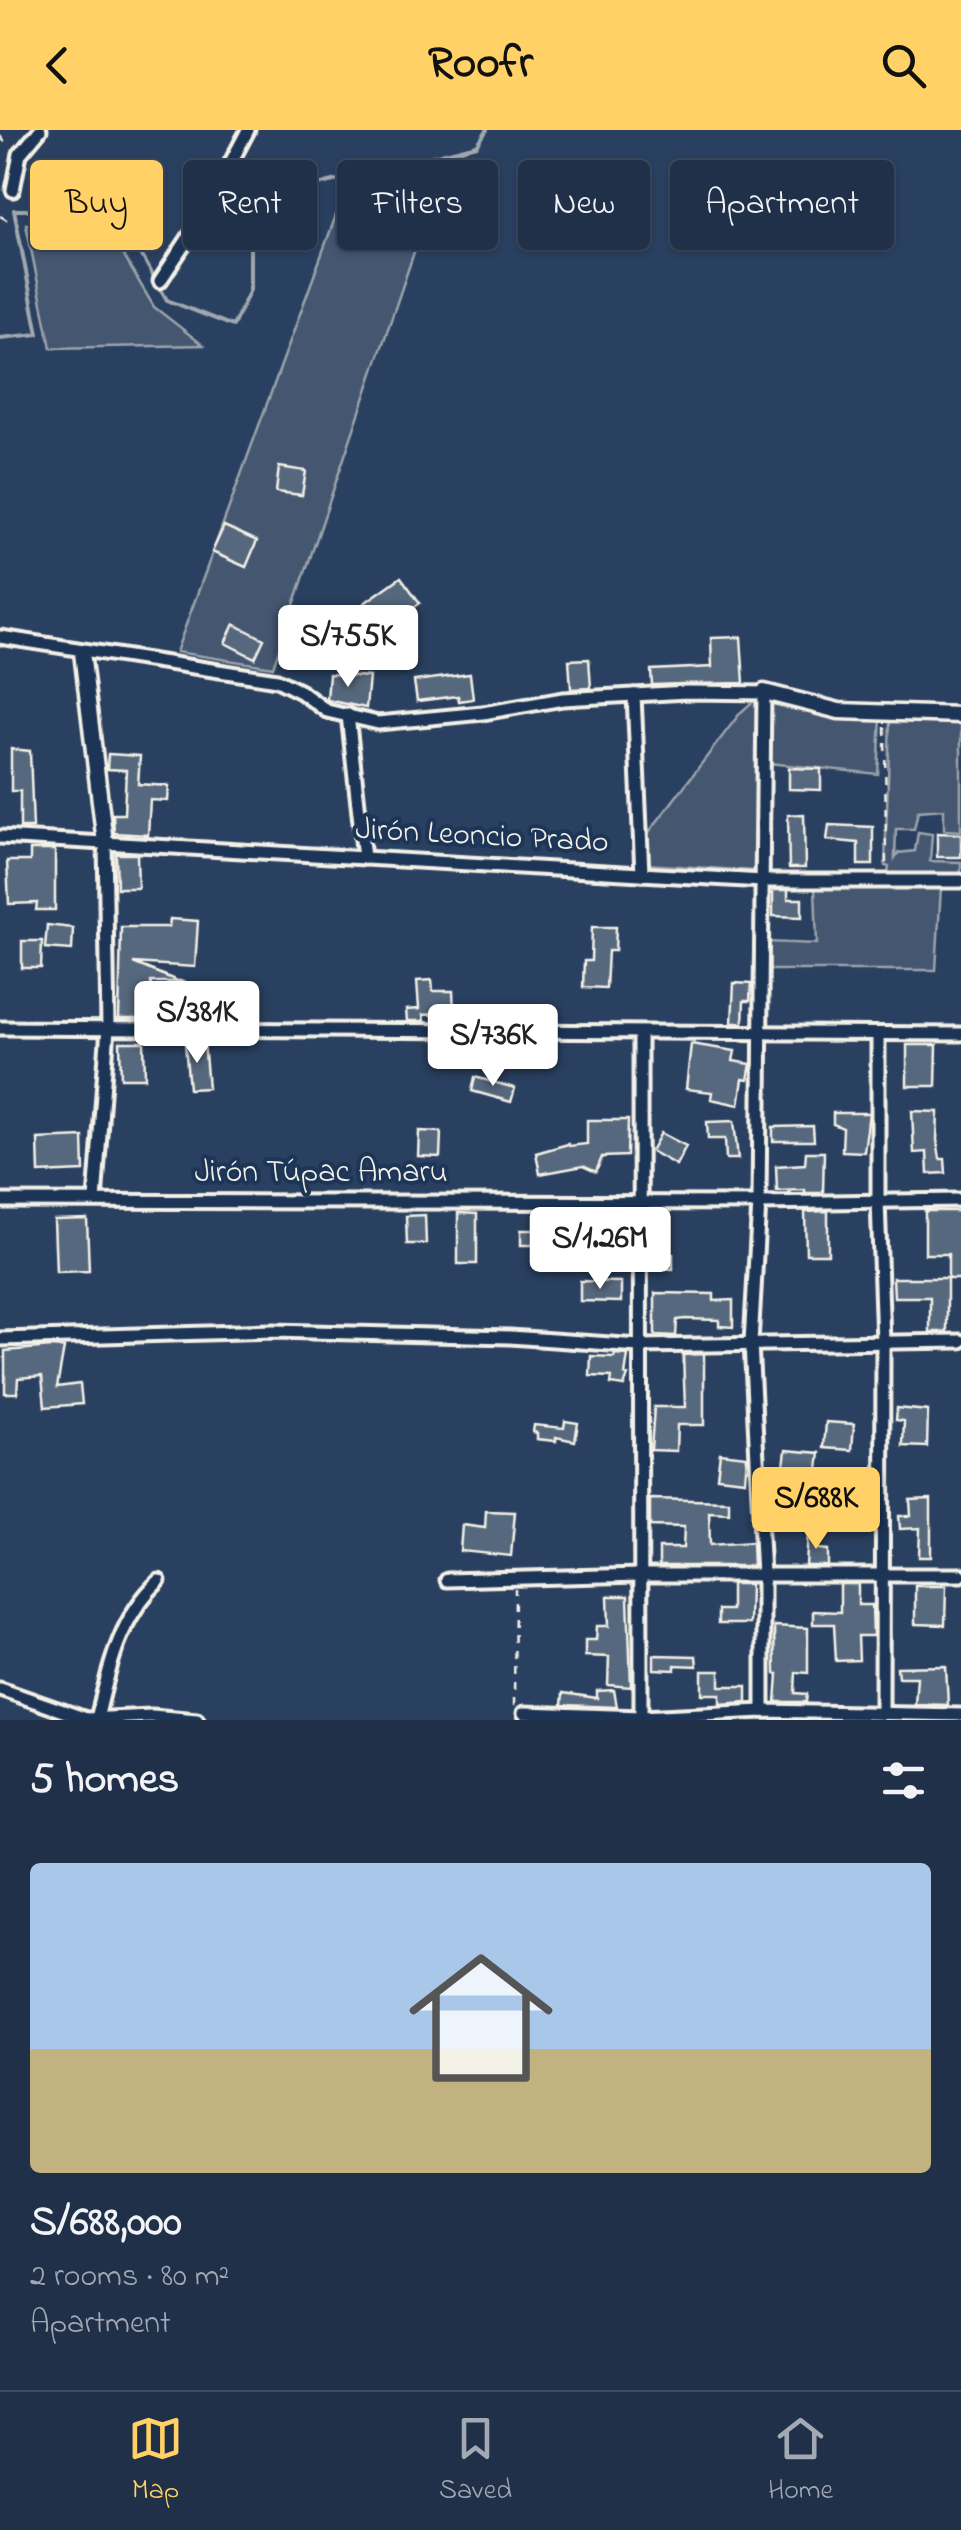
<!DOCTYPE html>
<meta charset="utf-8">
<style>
:root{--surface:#203048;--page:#2d3c52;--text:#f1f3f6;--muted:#a2a9b4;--line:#3d4b60;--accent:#ffd166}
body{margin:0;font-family:"Indie Flower",sans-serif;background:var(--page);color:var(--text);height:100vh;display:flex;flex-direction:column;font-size:38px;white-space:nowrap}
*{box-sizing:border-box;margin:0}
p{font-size:32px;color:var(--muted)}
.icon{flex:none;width:55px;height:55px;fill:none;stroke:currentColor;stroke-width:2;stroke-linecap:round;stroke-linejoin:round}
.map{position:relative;height:1590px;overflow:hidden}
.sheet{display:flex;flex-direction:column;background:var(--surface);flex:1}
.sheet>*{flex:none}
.top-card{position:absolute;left:30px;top:30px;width:902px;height:90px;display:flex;gap:20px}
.price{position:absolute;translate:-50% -85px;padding:0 22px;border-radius:10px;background:#fff;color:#222;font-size:32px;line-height:65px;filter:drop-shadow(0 2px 5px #0008)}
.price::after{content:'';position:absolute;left:50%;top:60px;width:30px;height:22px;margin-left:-15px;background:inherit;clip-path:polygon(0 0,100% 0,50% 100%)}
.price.current{background:var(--accent);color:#111}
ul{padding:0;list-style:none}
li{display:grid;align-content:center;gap:20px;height:530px;padding:0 30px}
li+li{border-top:2px solid var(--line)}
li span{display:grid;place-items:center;height:310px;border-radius:10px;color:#555}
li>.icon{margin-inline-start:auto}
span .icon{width:180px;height:180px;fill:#fffc;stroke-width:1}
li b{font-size:42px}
h2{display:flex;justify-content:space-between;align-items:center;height:120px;padding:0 30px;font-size:42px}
.chip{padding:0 35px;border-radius:10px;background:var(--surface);box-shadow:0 2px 8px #0004,0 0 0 2px var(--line);font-size:35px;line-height:90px}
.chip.current{background:var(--accent);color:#111}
header{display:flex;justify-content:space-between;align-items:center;height:130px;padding:0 30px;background:var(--accent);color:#111;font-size:45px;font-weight:700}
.menu{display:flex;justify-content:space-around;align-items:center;height:140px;border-top:2px solid var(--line);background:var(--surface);font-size:28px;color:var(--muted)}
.menu a{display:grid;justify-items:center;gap:5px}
.menu .current{color:var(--accent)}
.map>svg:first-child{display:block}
.green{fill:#445771;stroke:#9ca4ac;stroke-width:2.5}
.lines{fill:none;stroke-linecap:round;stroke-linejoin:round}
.stream{stroke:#a1a8b0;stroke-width:4}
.building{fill:#56677d;stroke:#f4f1e8;stroke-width:2.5}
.minor-casing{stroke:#f4f1e8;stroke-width:19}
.tertiary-casing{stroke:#f4f1e8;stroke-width:21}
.path{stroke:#f4f1e8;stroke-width:2.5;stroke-dasharray:8 8;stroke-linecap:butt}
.minor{stroke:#1d3557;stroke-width:11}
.tertiary{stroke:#1d3557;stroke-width:14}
.labels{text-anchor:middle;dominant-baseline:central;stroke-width:8;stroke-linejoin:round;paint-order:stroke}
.street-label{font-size:32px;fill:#f4f1e8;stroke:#1d3557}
</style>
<header><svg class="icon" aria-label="back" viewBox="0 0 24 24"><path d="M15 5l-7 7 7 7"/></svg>Roofr<svg class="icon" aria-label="search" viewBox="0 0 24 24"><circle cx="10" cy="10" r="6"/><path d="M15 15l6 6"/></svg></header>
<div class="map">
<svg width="961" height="1590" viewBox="0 0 961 1590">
<rect width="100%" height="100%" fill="#2a4060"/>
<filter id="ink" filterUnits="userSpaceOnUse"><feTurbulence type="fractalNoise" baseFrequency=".01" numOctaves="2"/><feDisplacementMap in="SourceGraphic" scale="20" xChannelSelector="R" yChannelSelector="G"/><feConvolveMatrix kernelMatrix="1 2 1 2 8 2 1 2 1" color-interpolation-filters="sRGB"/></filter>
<g filter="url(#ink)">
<g class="green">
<path d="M 444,34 L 273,537 L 176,522 L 342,69 Z"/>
<path d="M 26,94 L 106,96 L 154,177 L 203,215 L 51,218 Z"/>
<path d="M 759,566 L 755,741 L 645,734 L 646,706 L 741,582 Z"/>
<path d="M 768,567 L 881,586 L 878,644 L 768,633 Z"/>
<path d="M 890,590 L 961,592 L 961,701 L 944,700 L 944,679 L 918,681 L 914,699 L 896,699 L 895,728 L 898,723 L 915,721 L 918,702 L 932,704 L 930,731 L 961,732 L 961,744 L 888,744 L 889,737 L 885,736 Z"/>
<path d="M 815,757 L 941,757 L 936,840 L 766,840 L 766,812 L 817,814 Z"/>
</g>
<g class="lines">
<path class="stream" d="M 0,208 L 38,204 L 14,80 L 116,80 L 167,170 L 233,196 L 250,160 L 250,112 L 258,89 L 274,66 L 477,15 L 487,0"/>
</g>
<g class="building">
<path d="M 279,337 L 306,341 L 302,365 L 276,362 Z"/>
<path d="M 224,396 L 257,411 L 246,437 L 212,422 Z"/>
<path d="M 401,447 L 420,473 L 382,500 L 363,474 Z"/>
<path d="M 234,494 L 264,509 L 255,528 L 225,513 Z"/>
<path d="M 741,507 L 744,553 L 652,555 L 651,540 L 712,537 L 711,508 Z"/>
<path d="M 589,529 L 591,558 L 571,559 L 569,530 Z"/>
<path d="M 329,544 L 369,547 L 366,578 L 327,570 Z"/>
<path d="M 470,544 L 473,569 L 459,571 L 458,566 L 417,571 L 414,551 Z"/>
<path d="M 11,619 L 30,621 L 33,698 L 20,698 L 20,661 L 11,661 Z"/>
<path d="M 108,624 L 140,626 L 138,654 L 169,656 L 168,671 L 150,670 L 148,705 L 114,703 L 113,684 L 124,684 L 126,640 L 107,639 Z"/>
<path d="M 789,638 L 821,639 L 821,660 L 789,659 Z"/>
<path d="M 804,684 L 805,738 L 789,738 L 788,685 Z"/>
<path d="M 829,695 L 873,697 L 873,735 L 858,735 L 858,713 L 827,710 Z"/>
<path d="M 937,703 L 961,704 L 961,727 L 937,727 Z"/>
<path d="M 30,720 L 55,720 L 55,780 L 36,780 L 37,773 L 9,774 L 7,731 L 30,731 Z"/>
<path d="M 116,724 L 137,724 L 138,758 L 117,758 Z"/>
<path d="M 773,760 L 788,760 L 788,769 L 802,769 L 802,787 L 773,786 Z"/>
<path d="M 170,789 L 198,791 L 195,837 L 133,833 L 180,852 L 151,852 L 153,889 L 119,889 L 121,797 L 169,797 Z"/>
<path d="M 47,795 L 73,798 L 72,820 L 45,818 Z"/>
<path d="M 592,797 L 616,797 L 615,821 L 608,821 L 606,858 L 583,857 L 584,831 L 591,831 Z"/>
<path d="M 22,811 L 42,811 L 41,838 L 22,838 Z"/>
<path d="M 432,850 L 433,861 L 453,861 L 454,883 L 423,885 L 424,891 L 407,891 L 406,880 L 419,879 L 417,851 Z"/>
<path d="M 180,851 L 200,859 L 193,878 L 188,876 L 183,890 L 168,885 Z"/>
<path d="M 734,853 L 751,854 L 750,871 L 744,871 L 743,893 L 732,893 Z"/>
<path d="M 120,912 L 144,912 L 145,948 L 121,948 Z"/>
<path d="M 204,912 L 208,958 L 189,959 L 185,914 Z"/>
<path d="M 691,914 L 735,921 L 733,931 L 751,934 L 748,950 L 743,949 L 739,975 L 711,969 L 712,962 L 686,959 Z"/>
<path d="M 907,915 L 937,915 L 936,956 L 907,956 Z"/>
<rect x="464" y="917" width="43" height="15"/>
<path d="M 475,947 L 515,958 L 511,972 L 472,961 Z"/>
<path d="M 912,981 L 938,982 L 937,1010 L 940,1029 L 945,1029 L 946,1043 L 928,1044 L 927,1022 L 914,1023 Z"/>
<path d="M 833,983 L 869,983 L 864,1022 L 842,1021 L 843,998 L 833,994 Z"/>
<path d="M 587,990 L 628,990 L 627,1026 L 602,1027 L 596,1042 L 583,1036 L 540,1044 L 536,1023 L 568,1014 L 569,1016 L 587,1014 Z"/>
<path d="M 734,991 L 738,1029 L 726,1029 L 725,1009 L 708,1009 L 707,992 Z"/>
<path d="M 813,996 L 814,1011 L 773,1011 L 773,997 Z"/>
<path d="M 419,1001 L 441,1002 L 440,1027 L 418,1026 Z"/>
<path d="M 661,1003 L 686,1016 L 676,1035 L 651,1021 Z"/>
<path d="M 83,1007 L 84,1041 L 39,1043 L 38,1009 Z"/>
<path d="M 806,1022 L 824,1022 L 823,1063 L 805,1063 L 805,1060 L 777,1061 L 776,1036 L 805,1034 Z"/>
<path d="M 828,1081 L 828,1124 L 806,1124 L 805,1082 Z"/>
<path d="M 925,1081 L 959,1081 L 961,1149 L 948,1149 L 948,1124 L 925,1124 Z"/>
<path d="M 458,1083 L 477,1084 L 477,1134 L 458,1134 Z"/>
<path d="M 652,1083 L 667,1083 L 667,1124 L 673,1124 L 673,1139 L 653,1138 Z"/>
<path d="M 425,1085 L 426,1114 L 407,1114 L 406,1086 Z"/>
<path d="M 87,1089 L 89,1141 L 56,1142 L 54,1090 Z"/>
<rect x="521" y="1100" width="63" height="15"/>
<path d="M 893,1148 L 947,1148 L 947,1202 L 930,1202 L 930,1167 L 894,1167 Z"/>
<path d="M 580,1151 L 621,1152 L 621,1172 L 580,1171 Z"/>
<path d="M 655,1163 L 714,1164 L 714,1171 L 733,1170 L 733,1197 L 719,1196 L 719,1190 L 685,1189 L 677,1190 L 676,1206 L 655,1205 Z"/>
<path d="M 51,1217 L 64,1218 L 57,1257 L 80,1254 L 82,1274 L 45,1277 L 42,1246 L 18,1248 L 17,1263 L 5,1263 L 5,1221 Z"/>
<path d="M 615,1224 L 628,1225 L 625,1245 L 628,1246 L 624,1256 L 611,1254 L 612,1247 L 590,1246 L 591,1226 L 614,1227 Z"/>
<path d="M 704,1224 L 704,1295 L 677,1295 L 676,1321 L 651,1320 L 654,1277 L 685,1277 L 683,1225 Z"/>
<path d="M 897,1278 L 928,1281 L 927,1317 L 903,1316 L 904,1291 L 896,1290 Z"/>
<path d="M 565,1291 L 578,1293 L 575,1311 L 556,1307 L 556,1311 L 537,1309 L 537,1303 L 533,1302 L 534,1295 L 564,1298 Z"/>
<path d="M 826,1292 L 854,1294 L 852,1320 L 824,1318 Z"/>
<path d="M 786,1320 L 820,1323 L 817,1347 L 783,1344 Z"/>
<path d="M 720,1323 L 747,1326 L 745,1350 L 717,1347 Z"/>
<path d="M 650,1369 L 729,1371 L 729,1383 L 709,1382 L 710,1415 L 752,1412 L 753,1436 L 659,1436 L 659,1418 L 683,1418 L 684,1397 L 650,1396 Z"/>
<path d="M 931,1369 L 931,1427 L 919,1427 L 920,1398 L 900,1399 L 899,1386 L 911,1386 L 910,1370 Z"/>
<path d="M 486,1381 L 515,1382 L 511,1426 L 460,1421 L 462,1395 L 485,1398 Z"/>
<path d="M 808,1401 L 819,1402 L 818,1419 L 828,1420 L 828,1436 L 806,1436 Z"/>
<path d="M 731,1454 L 750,1454 L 749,1494 L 718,1494 L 718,1480 L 731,1480 Z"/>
<path d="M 840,1454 L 858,1454 L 858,1475 L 872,1475 L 873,1506 L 858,1506 L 859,1530 L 836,1531 L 834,1494 L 813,1494 L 813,1481 L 840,1482 Z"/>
<path d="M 915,1456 L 946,1456 L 945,1495 L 915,1494 Z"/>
<path d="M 608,1466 L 628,1466 L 631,1557 L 608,1555 L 609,1527 L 585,1526 L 585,1510 L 596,1510 L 597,1496 L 609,1496 Z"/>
<path d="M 774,1496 L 808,1498 L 808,1543 L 796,1542 L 795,1563 L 807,1564 L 806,1572 L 776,1572 L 778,1544 L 775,1544 Z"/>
<path d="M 654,1525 L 696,1526 L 697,1536 L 675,1535 L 675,1540 L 654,1539 Z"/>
<path d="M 946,1536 L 948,1575 L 915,1574 L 917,1547 L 898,1547 L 897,1537 Z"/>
<path d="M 702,1541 L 720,1541 L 720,1556 L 747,1556 L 747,1572 L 720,1574 L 720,1564 L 702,1564 Z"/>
<path d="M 614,1560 L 617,1577 L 562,1575 L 563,1563 L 597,1568 L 597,1561 Z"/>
</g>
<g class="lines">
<defs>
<g id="minor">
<path d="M 13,60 L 20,24 L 40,0"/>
<path d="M 160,151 L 201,89 L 248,0"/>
<path d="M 0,507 L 277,550 L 301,562 L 327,581 L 378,593 L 483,583 L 563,569 L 687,562 L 769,563"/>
<path d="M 634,565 L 642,744"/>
<path d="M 348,585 L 364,728"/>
<path d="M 0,707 L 763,751 L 961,751"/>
<path d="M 0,898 L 961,904"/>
<path d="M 640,904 L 641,1590"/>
<path d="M 878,904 L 878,1070 L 883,1212 L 882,1584"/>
<path d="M 95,1070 L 108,898 L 105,710"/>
<path d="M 0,1071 L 759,1073 L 961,1070"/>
<path d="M 0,1209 L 273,1201 L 510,1207 L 639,1216 L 961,1211"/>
<path d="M 447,1450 L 641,1445 L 961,1445"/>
<path d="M 0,1559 L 86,1589 L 152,1586 L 197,1590"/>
<path d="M 763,1581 L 763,1445 L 751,1213 L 759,1073 L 764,562"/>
<path d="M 524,1583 L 641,1587 L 763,1581 L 961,1585"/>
<path d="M 97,1589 C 109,1538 119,1488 159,1451"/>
</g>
<g id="tertiary">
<path d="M 764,562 L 839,581 L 961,585"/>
<path d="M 90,588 L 82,522 L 105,713"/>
</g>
</defs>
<use href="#minor" class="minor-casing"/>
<use href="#tertiary" class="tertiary-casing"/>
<g class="path">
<path d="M 0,6 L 8,16"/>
<path d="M 0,86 L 7,90"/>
<path d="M 885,597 L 886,739"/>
<path d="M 514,1576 L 515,1459"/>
</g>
<use href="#minor" class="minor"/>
<use href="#tertiary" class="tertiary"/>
</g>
</g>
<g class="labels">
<g class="street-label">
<text transform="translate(482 707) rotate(3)">Jirón Leoncio Prado</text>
<text x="321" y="1043">Jirón Túpac Amaru</text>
</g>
</g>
</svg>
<b class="price" style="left:348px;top:560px">S/755K</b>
<b class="price" style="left:197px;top:936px">S/381K</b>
<b class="price" style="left:493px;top:959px">S/736K</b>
<b class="price" style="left:600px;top:1162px">S/1.26M</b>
<b class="price current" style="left:816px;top:1422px">S/688K</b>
<div class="top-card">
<a class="chip current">Buy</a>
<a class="chip">Rent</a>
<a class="chip">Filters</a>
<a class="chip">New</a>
<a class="chip">Apartment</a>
</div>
</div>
<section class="sheet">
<h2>5 homes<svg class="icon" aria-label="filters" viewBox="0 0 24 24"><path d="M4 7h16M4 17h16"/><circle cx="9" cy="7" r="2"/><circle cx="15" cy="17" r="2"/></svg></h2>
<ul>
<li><span style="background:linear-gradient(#a9c7e8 60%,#c2b280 0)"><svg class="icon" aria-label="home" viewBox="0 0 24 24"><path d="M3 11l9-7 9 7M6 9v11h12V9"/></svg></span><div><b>S/688,000</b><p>2 rooms · 80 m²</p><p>Apartment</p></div></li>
</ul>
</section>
<nav class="menu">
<a class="current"><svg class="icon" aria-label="map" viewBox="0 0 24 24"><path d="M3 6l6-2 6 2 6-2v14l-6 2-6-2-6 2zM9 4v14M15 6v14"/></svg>Map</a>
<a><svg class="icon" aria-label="saved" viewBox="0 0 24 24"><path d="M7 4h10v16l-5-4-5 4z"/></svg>Saved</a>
<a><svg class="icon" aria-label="home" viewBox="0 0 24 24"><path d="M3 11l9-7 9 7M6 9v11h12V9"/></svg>Home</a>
</nav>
